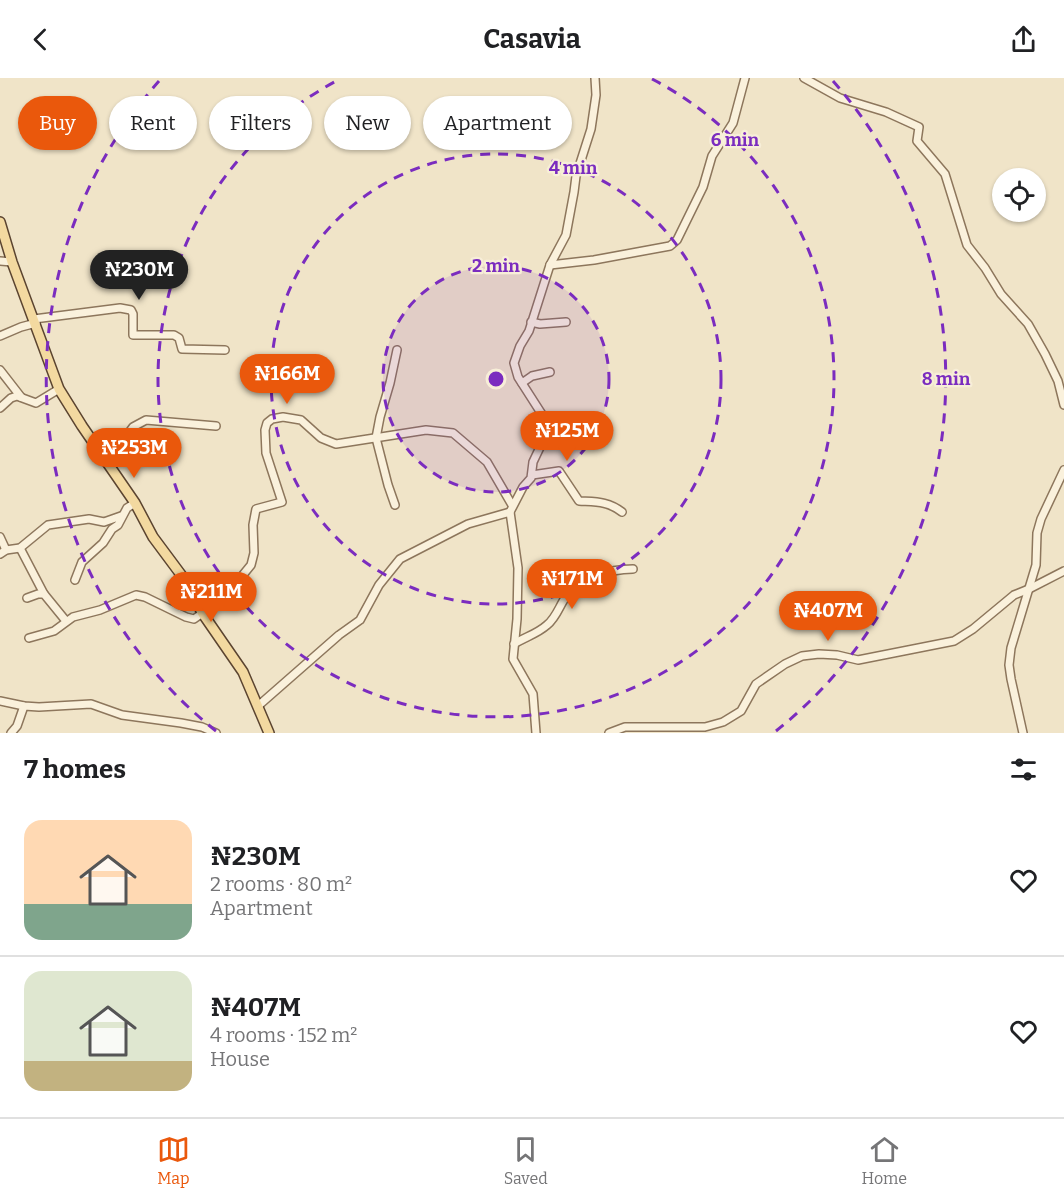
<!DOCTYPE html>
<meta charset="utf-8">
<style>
:root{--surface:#fff;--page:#f2f2f2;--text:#202124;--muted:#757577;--line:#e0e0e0;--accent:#ea580c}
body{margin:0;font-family:Bitter,serif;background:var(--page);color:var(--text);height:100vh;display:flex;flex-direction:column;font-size:22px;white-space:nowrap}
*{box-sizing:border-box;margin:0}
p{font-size:20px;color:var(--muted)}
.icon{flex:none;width:33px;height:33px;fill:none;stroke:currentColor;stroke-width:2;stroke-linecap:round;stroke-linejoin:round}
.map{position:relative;height:655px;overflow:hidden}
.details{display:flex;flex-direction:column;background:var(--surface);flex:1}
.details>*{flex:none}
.banner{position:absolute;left:18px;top:18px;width:600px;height:54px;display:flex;gap:12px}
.tools{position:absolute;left:992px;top:90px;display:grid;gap:12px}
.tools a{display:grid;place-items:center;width:54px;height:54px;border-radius:50%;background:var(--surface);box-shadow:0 2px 4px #0004;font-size:30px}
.price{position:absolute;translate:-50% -51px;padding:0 14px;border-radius:21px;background:var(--accent);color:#fff;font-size:20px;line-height:39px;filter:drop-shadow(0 2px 3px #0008)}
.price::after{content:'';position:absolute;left:50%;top:36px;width:18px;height:14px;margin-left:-9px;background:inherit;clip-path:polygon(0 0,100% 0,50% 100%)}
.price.current{background:#222;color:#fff}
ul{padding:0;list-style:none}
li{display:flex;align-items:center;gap:18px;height:150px;padding:0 24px}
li+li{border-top:2px solid var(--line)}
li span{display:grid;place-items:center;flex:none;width:168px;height:120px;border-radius:18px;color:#555}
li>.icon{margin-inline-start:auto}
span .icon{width:72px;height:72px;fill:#fffc;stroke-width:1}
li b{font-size:26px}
h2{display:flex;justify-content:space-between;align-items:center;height:72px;padding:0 24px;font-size:26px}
.chip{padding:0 21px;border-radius:27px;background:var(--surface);box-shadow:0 2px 4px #0004;font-size:21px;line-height:54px}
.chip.current{background:var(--accent);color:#fff}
header{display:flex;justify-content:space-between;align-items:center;height:78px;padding:0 24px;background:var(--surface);font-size:27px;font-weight:700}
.dock{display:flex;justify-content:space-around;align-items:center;height:84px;border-top:2px solid var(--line);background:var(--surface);font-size:16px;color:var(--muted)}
.dock a{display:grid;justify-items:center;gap:3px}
.dock .current{color:var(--accent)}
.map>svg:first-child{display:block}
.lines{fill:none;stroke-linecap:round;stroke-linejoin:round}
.minor-casing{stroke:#8d765c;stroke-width:10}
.major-casing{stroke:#5b4430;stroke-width:12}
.minor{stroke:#faf1dc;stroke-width:7}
.major{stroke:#f3d9a0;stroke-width:9}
.ring{fill:none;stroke:#7b2cbf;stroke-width:3;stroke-dasharray:10 8}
.centre{fill:#7b2cbf;stroke:#f7eed8;stroke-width:3}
.ring-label{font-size:18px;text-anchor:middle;font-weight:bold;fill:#7b2cbf;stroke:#f7eed8;stroke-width:4.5;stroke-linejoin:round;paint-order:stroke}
</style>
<header><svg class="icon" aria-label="back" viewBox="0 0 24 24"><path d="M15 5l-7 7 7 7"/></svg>Casavia<svg class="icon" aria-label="share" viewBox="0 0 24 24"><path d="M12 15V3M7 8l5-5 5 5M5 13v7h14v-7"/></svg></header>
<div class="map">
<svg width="1064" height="655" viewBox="0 0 1064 655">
<rect width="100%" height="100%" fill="#f0e4c8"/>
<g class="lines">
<defs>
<g id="minor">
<path d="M 804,0 L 840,20 L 886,34 L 919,49 L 917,63 L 945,96 L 967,167 L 985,190 L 1001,216 L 1028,246 L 1045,276 L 1058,303 L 1064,327"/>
<path d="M 0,183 L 12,184"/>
<path d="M 550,187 L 594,182 L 670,168 L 677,162 L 703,109 L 712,78 L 733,45 L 745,0"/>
<path d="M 34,241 L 120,230 L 131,232 L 133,236 L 133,257 L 174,257 L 179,260 L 182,271 L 225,272"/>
<path d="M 531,244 L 540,246 L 566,244"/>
<path d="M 0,258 L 21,249 L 36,245"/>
<path d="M 0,292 L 21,319"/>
<path d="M 522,305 L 532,298 L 550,294"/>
<path d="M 0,330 L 11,320 L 17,318 L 36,325 L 59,311"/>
<path d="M 107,385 L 133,349 L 146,342 L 216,348"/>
<path d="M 532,397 L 559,393 L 579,423 C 596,424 608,423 622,434"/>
<path d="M 395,427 L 388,407 L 376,360 L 380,339 L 390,305 L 397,272"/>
<path d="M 0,459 L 6,472"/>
<path d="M 20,470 L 44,516"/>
<path d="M 0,476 L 6,472 L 20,470 L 48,447 L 89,441 L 104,444 L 121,438"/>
<path d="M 75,502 L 82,484 L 103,465 L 112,451 L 118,447 L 127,430 L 135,425"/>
<path d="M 27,520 L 38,516 L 44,516 L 66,543"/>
<path d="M 29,560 L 54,553 L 73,539 L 100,532 L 136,517 L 145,519 L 186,539 L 194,541 L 224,520 L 251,487 L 254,475 L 253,447 L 256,431 L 282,424 L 266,375 L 265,352 L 267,345 L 272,341 L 283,339 L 301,342 L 321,360 L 336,366 L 426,352 L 453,355 L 487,384 L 512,427"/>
<path d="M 514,566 C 525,559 537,556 547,547 C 556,540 559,529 565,520 C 579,500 610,491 633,491"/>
<path d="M 0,623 L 24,628 L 39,629 L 91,626 L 122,637 L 181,645 L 202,649 L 216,655"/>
<path d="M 258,628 L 339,557 L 360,542 L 379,507 L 400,481 L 468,446 L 510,434"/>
<path d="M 11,655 L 17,648 L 24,628"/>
<path d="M 536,655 L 533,616 L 513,581 L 517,541 L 518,490 L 510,434 L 523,409 L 531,400 L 533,384 L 542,365 L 544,349 L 543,338 L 518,299 L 514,285 L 520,268 L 529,253 L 550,187 L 566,157 L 574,114 L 576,98 L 591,51 L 596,17 L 595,0"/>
<path d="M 609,655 L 625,649 L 705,649 L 723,644 L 741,633 L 756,606 L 785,586 L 802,578 L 819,576 L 837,577 L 858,582 L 954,563 L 973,551 L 1014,517 L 1029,511 L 1064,493"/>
<path d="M 1023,655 L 1011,601 L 1009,587 L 1011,570 L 1036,487 L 1037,455 L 1041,441 L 1064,392"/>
</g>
<path id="major" d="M 0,144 L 12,184 L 59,311 L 82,348 L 135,425 L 153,459 L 182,498 L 203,536 L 243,594 L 269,655"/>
</defs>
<use href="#minor" class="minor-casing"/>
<use href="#major" class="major-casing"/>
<use href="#minor" class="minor"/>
<use href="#major" class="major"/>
</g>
<circle cx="496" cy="301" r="113" fill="#7b2cbf" fill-opacity=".12"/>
<g class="ring">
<circle cx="496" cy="301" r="113"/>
<circle cx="496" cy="301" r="225"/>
<path d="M652 1A338 338 0 1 1 340 1"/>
<path d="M216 653A450 450 0 0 1 159 3M833 3A450 450 0 0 1 776 653"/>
</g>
<circle cx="496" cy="301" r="9" class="centre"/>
<g class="ring-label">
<text x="735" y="68">6 min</text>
<text x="573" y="96">4 min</text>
<text x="496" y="194">2 min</text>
<text x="946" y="307">8 min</text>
</g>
</svg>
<div class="tools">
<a><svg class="icon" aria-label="locate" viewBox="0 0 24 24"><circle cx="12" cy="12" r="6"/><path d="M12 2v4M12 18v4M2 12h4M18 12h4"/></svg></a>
</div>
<b class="price current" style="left:139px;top:223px">₦230M</b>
<b class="price" style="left:287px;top:327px">₦166M</b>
<b class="price" style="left:567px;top:384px">₦125M</b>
<b class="price" style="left:134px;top:401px">₦253M</b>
<b class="price" style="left:572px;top:532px">₦171M</b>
<b class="price" style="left:211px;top:545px">₦211M</b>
<b class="price" style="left:828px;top:564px">₦407M</b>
<div class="banner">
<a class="chip current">Buy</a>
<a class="chip">Rent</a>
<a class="chip">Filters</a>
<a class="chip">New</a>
<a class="chip">Apartment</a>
</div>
</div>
<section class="details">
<h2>7 homes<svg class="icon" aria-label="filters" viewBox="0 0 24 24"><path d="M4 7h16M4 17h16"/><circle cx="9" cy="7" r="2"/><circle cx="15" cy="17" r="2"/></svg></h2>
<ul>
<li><span style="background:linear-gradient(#ffd9b3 70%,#7fa58c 0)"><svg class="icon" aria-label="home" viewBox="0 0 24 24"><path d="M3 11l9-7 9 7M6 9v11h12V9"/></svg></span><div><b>₦230M</b><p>2 rooms · 80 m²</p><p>Apartment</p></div><svg class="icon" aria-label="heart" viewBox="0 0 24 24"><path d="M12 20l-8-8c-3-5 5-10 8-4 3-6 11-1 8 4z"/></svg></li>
<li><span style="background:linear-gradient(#dfe7d0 75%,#c2b280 0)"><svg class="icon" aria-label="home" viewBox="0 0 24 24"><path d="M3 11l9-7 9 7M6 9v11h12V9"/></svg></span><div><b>₦407M</b><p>4 rooms · 152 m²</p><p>House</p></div><svg class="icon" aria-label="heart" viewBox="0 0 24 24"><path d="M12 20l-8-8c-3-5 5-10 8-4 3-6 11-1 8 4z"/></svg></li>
</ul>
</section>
<nav class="dock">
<a class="current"><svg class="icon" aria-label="map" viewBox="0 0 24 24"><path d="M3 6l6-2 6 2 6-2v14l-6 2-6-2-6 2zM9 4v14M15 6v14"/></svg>Map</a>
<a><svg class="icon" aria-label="saved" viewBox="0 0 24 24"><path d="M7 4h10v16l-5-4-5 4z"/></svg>Saved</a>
<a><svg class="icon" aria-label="home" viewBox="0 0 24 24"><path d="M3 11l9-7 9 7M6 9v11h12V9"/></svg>Home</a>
</nav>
